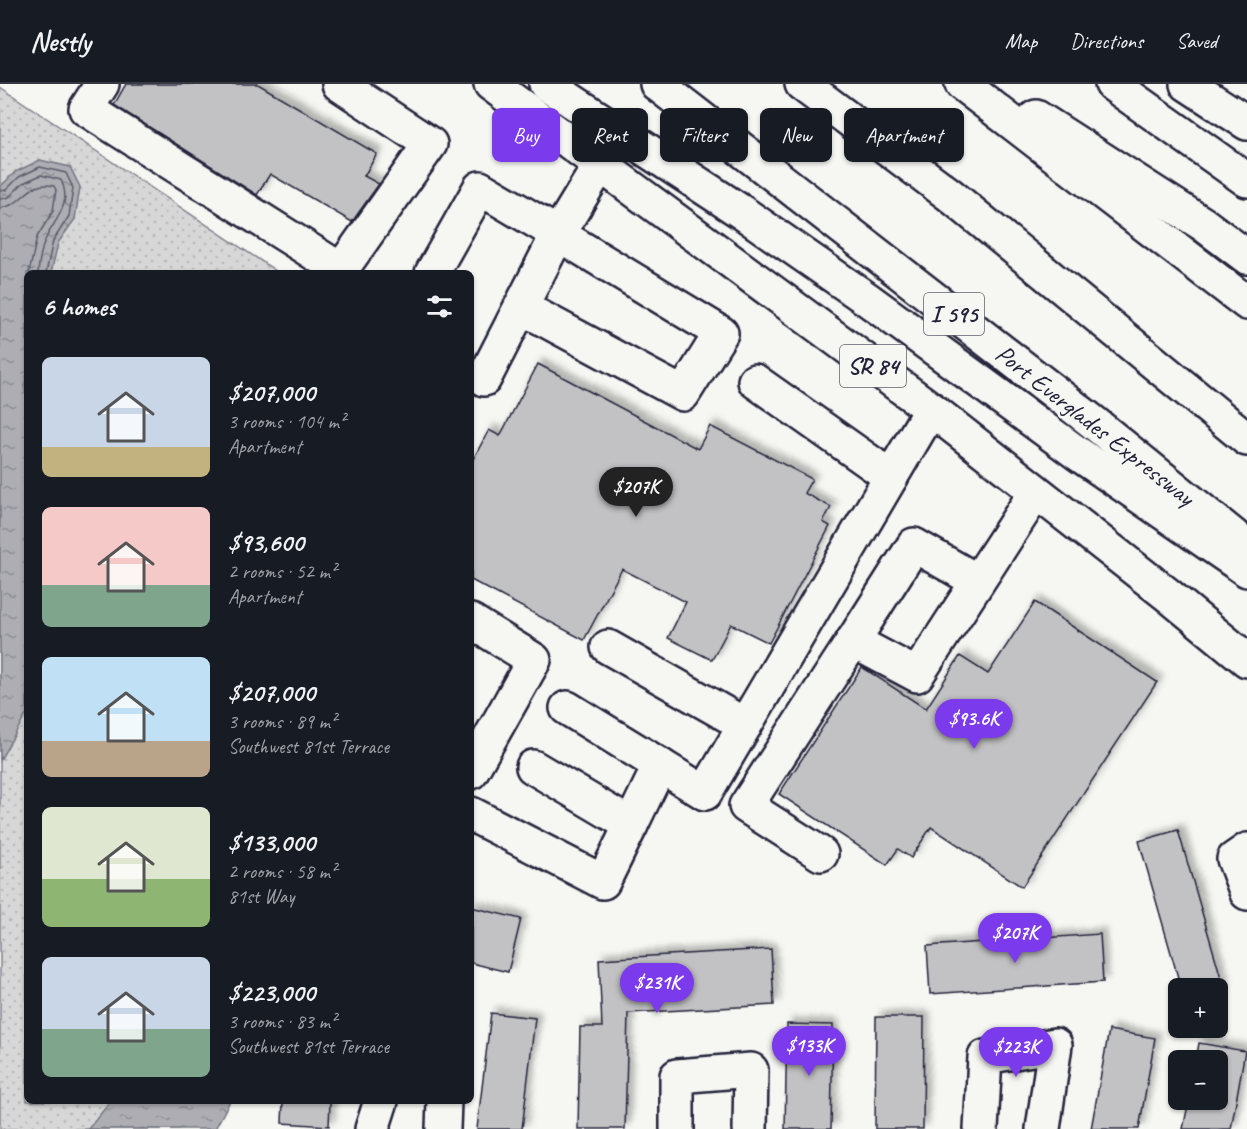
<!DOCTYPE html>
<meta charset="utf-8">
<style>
:root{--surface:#171b24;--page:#242831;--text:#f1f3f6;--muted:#9ea1a6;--line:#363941;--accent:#7c3aed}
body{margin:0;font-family:Caveat,sans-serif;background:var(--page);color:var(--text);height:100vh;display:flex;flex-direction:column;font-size:22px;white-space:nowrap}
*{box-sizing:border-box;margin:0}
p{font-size:20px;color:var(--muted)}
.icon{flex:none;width:33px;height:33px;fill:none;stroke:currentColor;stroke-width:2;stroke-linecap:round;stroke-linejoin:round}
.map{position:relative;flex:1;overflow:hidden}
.details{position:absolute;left:24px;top:186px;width:450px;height:834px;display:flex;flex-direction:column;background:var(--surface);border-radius:9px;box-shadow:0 2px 4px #0004}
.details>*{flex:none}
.banner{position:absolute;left:492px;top:24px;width:570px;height:54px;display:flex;gap:12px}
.fabs{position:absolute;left:1168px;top:894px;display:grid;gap:12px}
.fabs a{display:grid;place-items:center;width:60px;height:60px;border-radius:9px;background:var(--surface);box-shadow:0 2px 4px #0004;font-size:30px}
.price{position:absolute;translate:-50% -51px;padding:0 14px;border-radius:21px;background:var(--accent);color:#fff;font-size:20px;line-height:39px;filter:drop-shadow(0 2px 3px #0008)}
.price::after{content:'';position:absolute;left:50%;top:36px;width:18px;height:14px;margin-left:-9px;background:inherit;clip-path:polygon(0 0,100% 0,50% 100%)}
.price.on{background:#222;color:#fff}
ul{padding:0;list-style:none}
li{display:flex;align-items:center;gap:18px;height:150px;padding:0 18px}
li span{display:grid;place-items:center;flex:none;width:168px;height:120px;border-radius:9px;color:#555}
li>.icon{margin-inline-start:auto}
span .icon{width:72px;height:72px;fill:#fffc;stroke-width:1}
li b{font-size:26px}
h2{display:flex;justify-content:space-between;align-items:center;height:72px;padding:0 18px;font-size:26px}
.chip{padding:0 21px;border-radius:9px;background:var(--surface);box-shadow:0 2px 4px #0004;font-size:21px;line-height:54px}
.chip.on{background:var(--accent);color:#fff}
header{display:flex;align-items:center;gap:36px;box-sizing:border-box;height:84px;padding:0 30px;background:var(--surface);border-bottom:2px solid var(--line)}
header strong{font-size:28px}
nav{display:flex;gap:33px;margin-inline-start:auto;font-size:21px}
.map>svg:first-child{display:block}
.grass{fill:url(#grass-dots);stroke:#7c7c89;stroke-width:1.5}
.water{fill:url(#water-ripples);stroke:#757583;stroke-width:1.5}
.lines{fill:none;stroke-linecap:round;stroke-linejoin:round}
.shore{stroke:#5a5a6b;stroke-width:1.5}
.building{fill:#c2c2c4;stroke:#22223b;stroke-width:1.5;filter:url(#shadow)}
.minor-casing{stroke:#22223b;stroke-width:38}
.major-casing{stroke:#22223b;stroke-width:38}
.highway-casing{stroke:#22223b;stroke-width:38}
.minor{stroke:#f6f6f2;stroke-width:33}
.major{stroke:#f6f6f2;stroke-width:33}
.highway{stroke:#f6f6f2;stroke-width:33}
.labels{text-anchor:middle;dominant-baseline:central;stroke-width:5;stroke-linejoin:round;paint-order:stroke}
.shield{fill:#f6f6f2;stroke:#626272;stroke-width:1.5}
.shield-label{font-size:24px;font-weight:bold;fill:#22223b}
.street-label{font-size:26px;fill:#22223b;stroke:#f6f6f2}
</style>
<header>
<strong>Nestly</strong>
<nav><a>Map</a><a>Directions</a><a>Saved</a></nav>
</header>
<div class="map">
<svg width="1247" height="1045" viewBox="0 0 1247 1045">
<defs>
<pattern id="grass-dots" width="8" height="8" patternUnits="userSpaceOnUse" patternTransform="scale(1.5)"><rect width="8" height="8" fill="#d7d7d7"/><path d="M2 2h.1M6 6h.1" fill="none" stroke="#b8b8b9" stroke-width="1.8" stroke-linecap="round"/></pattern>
<pattern id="water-ripples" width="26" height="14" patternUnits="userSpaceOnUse" patternTransform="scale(1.5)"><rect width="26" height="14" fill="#adadb3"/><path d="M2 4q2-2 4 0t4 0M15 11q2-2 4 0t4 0" fill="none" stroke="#8c8c93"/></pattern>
<filter id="shadow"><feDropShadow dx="5.5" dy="-5.5" stdDeviation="3" flood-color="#0004"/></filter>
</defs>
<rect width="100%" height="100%" fill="#f6f6f2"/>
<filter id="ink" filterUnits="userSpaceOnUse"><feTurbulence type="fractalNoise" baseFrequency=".0167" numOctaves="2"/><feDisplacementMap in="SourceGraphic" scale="12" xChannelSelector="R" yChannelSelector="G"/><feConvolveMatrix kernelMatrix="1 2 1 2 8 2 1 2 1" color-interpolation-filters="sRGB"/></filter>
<g filter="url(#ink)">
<path class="grass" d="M 0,3 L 279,189 L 27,189 L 27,1017 L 190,1017 L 179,1045 L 0,1045 Z"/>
<g class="water">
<path d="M 40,76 L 70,83 L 80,103 L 75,135 L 58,159 L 51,189 L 27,189 L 27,290 L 24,302 L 27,313 L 27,629 L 0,676 L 0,103 L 15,88 Z"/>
<path d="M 111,1017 L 230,1017 L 215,1045 L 88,1045 Z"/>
</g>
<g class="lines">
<g class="shore">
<path d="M 0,107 L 6,106 L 19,93 L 40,83 L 66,89 L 73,104 L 69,132 L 53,157 L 46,189"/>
<path d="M 0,115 L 9,113 L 23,99 L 41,91 L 61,96 C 72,119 57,133 47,152 C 42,162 39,178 38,189"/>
<path d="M 0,124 C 25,122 25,96 54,102 L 56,106 L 53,127 L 37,153 L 29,189"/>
</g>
</g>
<g class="building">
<path d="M 126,0 L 258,0 L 377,70 L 364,92 L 379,100 L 352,138 L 270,90 L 257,111 L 114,21 Z"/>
<path d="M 538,280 L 698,365 L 710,342 L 812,395 L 804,409 L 831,423 L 823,438 L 830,442 L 769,559 L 731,540 L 712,576 L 668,554 L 686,518 L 622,485 L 584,556 L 471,496 L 471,379 L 489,346 L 500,352 Z"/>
<path d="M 1035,518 L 1157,598 L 1022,803 L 931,743 L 911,774 L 898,765 L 887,781 L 779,710 L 862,583 L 926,625 L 960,572 L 988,590 Z"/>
<path d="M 1178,746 L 1224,904 L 1181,904 L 1139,757 Z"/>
<path d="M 471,823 L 521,835 L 508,888 L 471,879 Z"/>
<path d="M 1100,850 L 1103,898 L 930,910 L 927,862 Z"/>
<path d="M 771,865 L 774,921 L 628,929 L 625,1045 L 578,1045 L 580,943 L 602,943 L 599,875 Z"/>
<path d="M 491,929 L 535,934 L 522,1045 L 477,1045 Z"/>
<path d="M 876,933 L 924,933 L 923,1045 L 875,1045 Z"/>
<path d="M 787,940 L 833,941 L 831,1045 L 785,1045 Z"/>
<path d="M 1109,946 L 1155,954 L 1139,1045 L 1091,1045 Z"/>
<path d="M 1199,959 L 1245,967 L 1231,1045 L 1183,1045 L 1189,1016 L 1218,1016 L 1218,976 L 1196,976 Z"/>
<path d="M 283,1017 L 330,1017 L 329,1042 L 282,1039 Z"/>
</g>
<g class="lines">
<defs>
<g id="minor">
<path d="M 102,0 L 86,25 L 341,186 L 430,60 L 339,0"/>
<path d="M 432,189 L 480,104 L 558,150 L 600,81"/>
<path d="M 484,295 L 558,150 L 721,249 L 683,310 L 521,223"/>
<path d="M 755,297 L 891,393"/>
<path d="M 977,497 L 914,461 L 853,557 L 917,591 L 1036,408"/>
<path d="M 471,537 L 534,576 L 471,688"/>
<path d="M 608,563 L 745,641"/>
<path d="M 567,624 L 705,709 L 931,325"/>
<path d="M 471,730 L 603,798 L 631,741 L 533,683"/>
<path d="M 631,741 L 660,681"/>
<path d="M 1247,766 L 1234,775 L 1247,809"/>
<path d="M 821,770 L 746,722 L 853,557"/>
<path d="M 372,1045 L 381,1017"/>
<path d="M 443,1045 L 444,1017"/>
<path d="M 677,1045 L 677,992 L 751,986 L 750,1045"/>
<path d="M 981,1045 L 985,973 L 1055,961 L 1043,1045"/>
</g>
<g id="major">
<path d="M 491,0 L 931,325 L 1168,511 L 1247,576"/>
<path d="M 1187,0 L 1247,39"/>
</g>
<g id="highway">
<path d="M 546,0 L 743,129 L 867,215 L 1077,369 L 1247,486"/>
<path d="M 657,0 L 1093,338 L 1241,458"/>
<path d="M 802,0 L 950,111 L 1247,355"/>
<path d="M 962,0 L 1247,219"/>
<path d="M 1112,0 L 1247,96"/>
<path d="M 1036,33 L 1203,140 L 1247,173"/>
</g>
</defs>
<use href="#minor" class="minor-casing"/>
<use href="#major" class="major-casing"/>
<use href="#highway" class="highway-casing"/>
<use href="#minor" class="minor"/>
<use href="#major" class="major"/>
<use href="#highway" class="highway"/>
</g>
</g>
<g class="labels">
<g class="shield">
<rect x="924" y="209" width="60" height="42" rx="4.5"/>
<rect x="840" y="261" width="66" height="42" rx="4.5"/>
</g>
<g class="shield-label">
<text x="954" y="230">I 595</text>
<text x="873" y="282">SR 84</text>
</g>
<g class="street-label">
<text transform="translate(1095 341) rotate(38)">Port Everglades Expressway</text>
</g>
</g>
</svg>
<div class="fabs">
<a>+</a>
<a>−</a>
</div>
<b class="price on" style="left:636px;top:434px">$207K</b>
<b class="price" style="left:974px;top:666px">$93.6K</b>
<b class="price" style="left:1015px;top:880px">$207K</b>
<b class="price" style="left:657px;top:930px">$231K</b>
<b class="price" style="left:809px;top:993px">$133K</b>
<b class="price" style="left:1016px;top:994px">$223K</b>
<div class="banner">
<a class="chip on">Buy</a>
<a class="chip">Rent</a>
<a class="chip">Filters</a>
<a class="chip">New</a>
<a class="chip">Apartment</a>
</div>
<section class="details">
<h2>6 homes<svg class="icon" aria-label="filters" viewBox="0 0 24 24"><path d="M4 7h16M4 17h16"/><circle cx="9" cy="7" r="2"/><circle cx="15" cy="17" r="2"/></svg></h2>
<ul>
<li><span style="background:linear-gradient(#c9d6e8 75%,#c2b280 0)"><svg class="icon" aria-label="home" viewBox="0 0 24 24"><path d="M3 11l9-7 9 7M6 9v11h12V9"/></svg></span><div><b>$207,000</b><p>3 rooms · 104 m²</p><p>Apartment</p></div></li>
<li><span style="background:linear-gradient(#f6c9c9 65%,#7fa58c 0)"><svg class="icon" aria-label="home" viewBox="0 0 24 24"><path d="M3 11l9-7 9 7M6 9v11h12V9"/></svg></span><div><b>$93,600</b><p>2 rooms · 52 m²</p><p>Apartment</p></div></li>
<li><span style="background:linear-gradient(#bfe0f5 70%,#b9a48a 0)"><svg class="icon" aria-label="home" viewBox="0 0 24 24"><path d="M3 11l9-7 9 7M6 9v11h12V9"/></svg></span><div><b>$207,000</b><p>3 rooms · 89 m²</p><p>Southwest 81st Terrace</p></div></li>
<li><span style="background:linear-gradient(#dfe7d0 60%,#8fb573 0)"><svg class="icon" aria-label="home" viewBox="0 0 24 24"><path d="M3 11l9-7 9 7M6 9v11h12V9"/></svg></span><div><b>$133,000</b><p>2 rooms · 58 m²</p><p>81st Way</p></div></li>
<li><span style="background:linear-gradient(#c9d6e8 60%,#7fa58c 0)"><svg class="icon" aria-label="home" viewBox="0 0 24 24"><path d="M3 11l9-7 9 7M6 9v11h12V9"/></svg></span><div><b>$223,000</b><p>3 rooms · 83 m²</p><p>Southwest 81st Terrace</p></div></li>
</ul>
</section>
</div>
